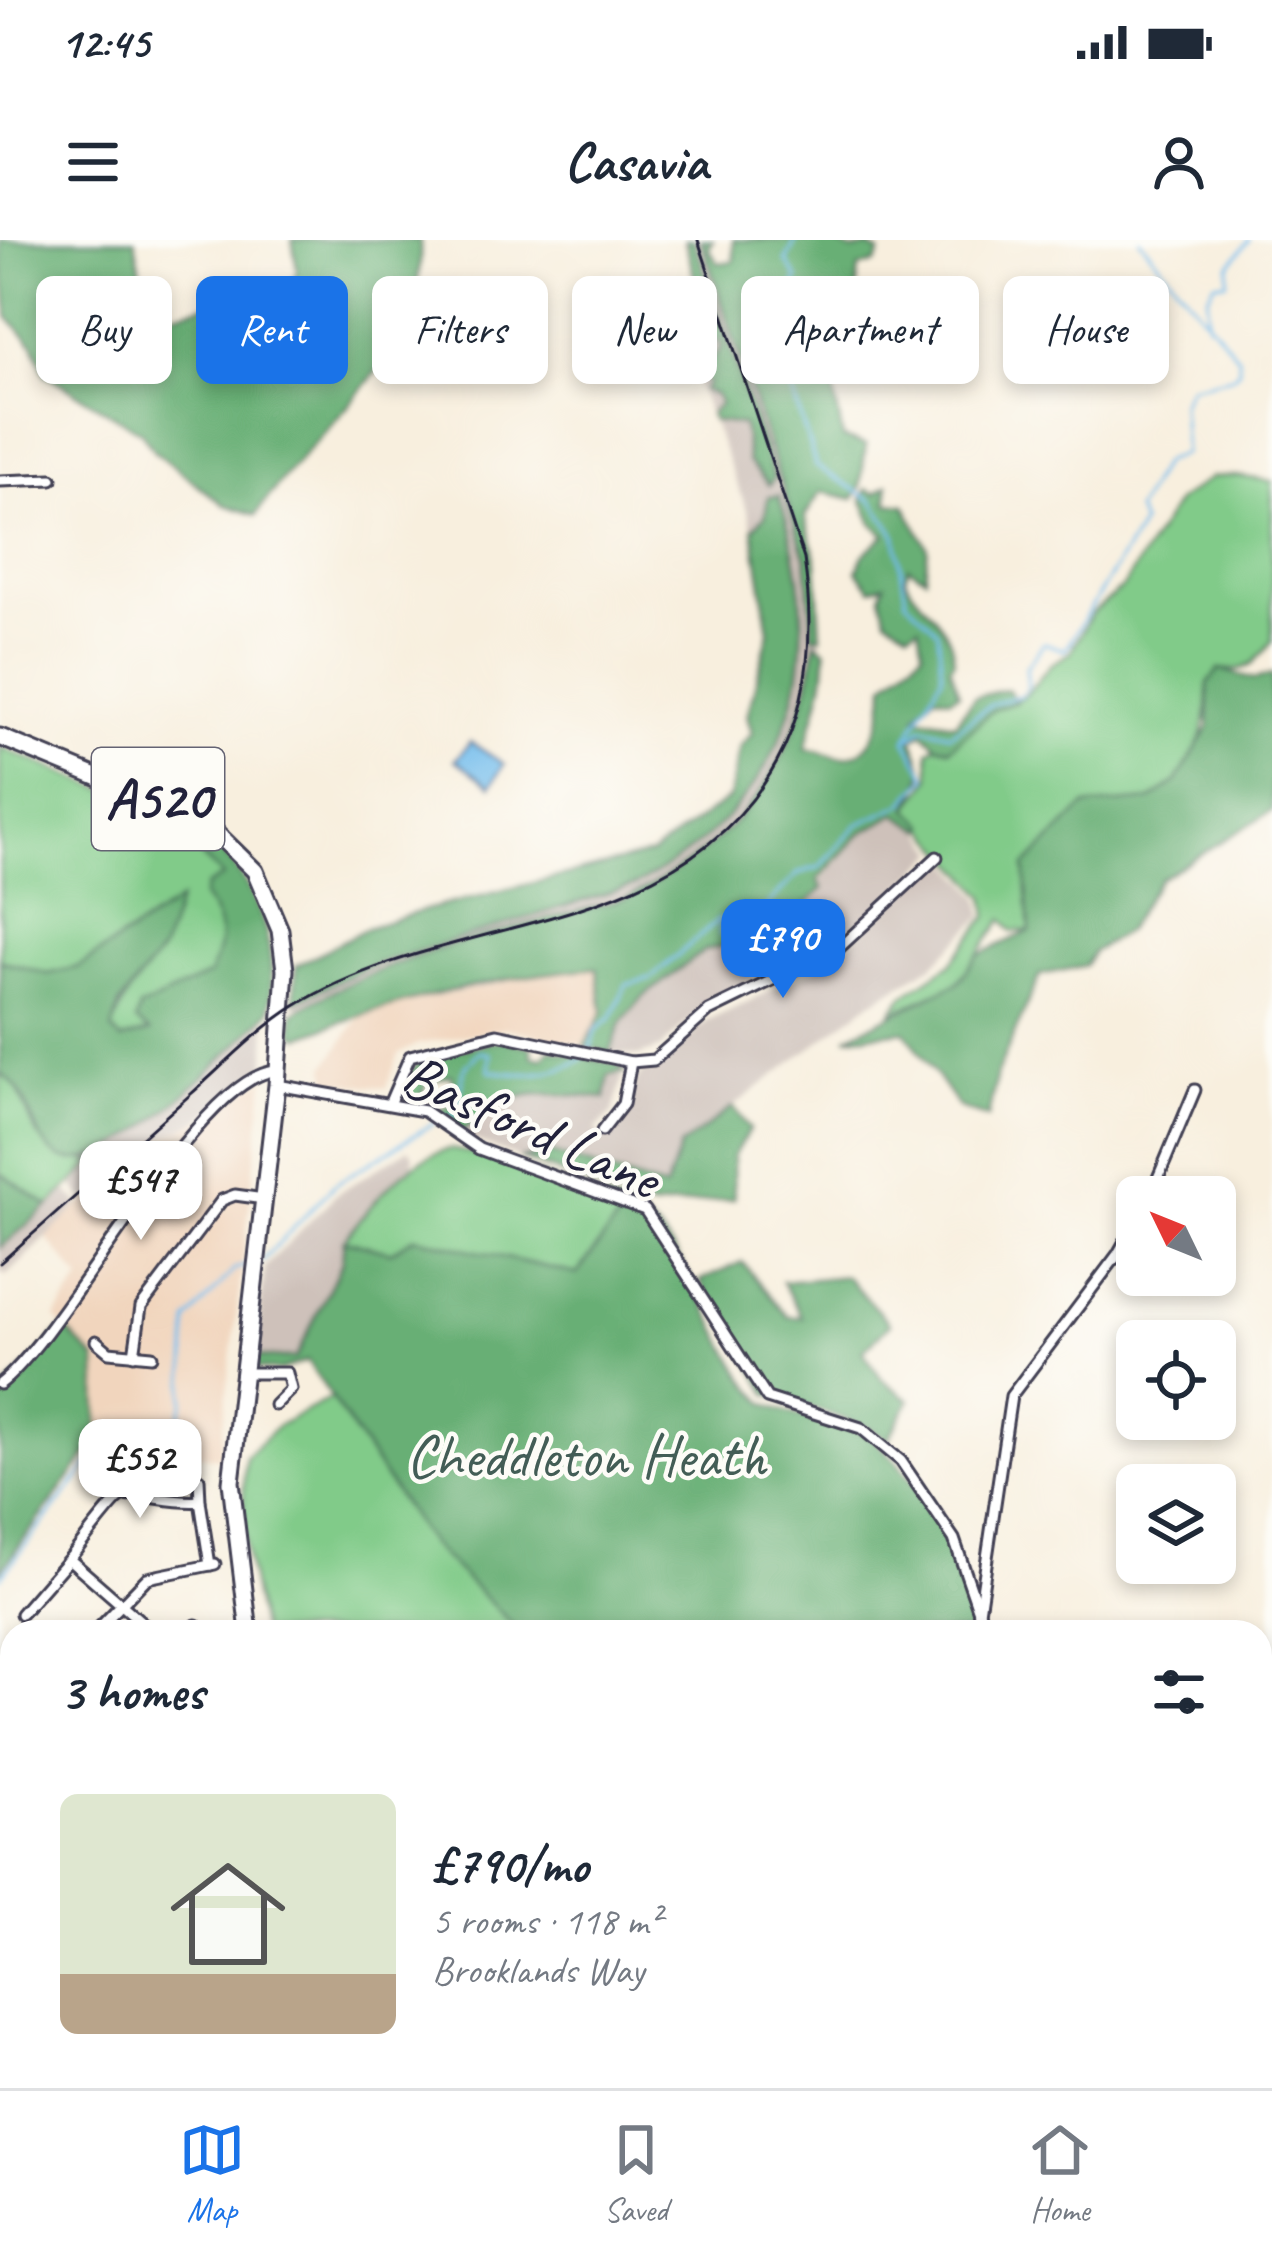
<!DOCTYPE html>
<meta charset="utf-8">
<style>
:root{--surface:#fff;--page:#f6f6f7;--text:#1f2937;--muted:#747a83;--line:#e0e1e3;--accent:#1a73e8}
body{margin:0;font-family:Caveat,sans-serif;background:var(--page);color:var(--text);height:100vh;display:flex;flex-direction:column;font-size:45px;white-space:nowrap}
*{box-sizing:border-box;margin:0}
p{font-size:39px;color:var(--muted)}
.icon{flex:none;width:66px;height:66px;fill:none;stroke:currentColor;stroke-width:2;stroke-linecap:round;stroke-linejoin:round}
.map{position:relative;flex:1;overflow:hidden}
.drawer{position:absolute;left:0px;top:1380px;width:1272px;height:468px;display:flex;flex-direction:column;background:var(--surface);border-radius:36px 36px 0 0;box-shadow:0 6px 18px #0003}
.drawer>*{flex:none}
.hud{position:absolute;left:36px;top:36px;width:1200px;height:108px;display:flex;gap:24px}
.needle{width:78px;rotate:313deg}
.tools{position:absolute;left:1116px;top:936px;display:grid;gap:24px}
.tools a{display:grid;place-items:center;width:120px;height:120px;border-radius:18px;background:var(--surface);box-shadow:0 6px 18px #0003;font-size:60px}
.price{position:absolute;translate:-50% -102px;padding:0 27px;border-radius:24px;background:#fff;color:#222;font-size:39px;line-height:78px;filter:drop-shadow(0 3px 6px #0008)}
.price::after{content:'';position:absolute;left:50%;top:72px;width:36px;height:27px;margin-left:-18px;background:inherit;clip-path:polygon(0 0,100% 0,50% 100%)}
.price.on{background:var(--accent);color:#fff}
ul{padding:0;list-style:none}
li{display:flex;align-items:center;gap:36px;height:300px;padding:0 60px}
li span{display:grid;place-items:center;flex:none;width:336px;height:240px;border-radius:18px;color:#555}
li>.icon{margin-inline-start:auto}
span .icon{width:144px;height:144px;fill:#fffc;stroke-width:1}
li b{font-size:51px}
h2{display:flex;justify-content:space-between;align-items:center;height:144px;padding:0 60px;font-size:51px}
.tag{padding:0 42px;border-radius:18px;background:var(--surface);box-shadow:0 6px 18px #0003;font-size:42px;line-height:108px}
.tag.on{background:var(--accent);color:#fff}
.status{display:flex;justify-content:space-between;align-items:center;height:84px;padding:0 60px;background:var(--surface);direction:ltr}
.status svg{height:33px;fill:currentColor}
header{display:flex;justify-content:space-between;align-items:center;height:156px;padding:0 60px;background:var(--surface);font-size:54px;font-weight:800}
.dock{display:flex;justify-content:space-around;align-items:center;height:168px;border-top:3px solid var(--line);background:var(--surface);font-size:33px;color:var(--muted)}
.dock a{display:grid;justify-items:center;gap:6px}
.dock .on{color:var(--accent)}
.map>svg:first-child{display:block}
.built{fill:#f1d5bd}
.industrial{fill:#cec1ba}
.green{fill:#81cb89;stroke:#527662;stroke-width:3}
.forest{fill:#68af75;stroke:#456858;stroke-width:3}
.water{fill:#74bdec;stroke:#4b7094;stroke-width:3}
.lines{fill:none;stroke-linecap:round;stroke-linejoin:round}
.stream{stroke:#74bdec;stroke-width:3}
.minor-casing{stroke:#424153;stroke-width:15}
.highway-casing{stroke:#424153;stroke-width:21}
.minor{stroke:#fff;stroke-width:9}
.highway{stroke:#fff;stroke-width:15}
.rail{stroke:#22223b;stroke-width:3}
.labels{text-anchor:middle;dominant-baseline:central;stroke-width:9;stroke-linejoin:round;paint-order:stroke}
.shield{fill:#fdfcf7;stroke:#646373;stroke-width:3}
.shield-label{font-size:57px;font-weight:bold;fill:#22223b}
.street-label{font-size:60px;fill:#22223b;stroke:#fdfcf7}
.park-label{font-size:60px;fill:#435d56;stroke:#fdfcf7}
</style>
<div class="status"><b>12:45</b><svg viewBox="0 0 49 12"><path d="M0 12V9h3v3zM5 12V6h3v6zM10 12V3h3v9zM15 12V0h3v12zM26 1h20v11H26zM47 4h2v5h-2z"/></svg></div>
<header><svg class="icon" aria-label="menu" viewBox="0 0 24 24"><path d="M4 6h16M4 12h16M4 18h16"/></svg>Casavia<svg class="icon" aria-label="person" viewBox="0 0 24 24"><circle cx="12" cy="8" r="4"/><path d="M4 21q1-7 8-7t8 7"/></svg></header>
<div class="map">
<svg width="1272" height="1848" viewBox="0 0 1272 1848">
<rect width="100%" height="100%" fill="#fdfcf7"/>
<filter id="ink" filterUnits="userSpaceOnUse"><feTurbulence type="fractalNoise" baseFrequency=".00833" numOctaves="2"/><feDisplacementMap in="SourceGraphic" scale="24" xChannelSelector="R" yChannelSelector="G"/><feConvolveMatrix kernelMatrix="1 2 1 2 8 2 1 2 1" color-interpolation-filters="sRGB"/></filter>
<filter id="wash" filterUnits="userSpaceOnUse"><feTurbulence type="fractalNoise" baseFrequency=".004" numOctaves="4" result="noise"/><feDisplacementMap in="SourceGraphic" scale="48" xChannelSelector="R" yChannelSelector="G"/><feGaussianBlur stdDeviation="2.7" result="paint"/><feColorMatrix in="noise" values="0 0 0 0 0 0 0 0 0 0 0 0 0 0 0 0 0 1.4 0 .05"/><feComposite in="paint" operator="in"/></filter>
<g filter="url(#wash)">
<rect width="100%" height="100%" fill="#f8efde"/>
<g class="built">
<path d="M 598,728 L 603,772 L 585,806 L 504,788 L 418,804 L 399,814 L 386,848 L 329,841 L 326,826 L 362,773 L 548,732 Z"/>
<path d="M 265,838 L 219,1218 L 99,1199 L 96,1120 L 55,1078 L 81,1040 L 45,996 L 156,900 L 205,879 Z"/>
</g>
<g class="industrial">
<path d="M 682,0 L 707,0 L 802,267 L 817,323 L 821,405 L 826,410 L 802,522 L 598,728 L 526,737 L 362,773 L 297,797 L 296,726 L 338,702 L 445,664 L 651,614 L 692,590 L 744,540 L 769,392 L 750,277 L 699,150 L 695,131 L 708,94 L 707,78 Z"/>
<path d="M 896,574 L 923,590 L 937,612 L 857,688 L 840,686 L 832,691 L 831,706 L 769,730 L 701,768 L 661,808 L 639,816 L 610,813 L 621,783 L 643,757 L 705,710 L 776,694 L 860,594 Z"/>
<path d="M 944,615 L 980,658 L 983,676 L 934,724 L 870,763 L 680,907 L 665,949 L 551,913 L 522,919 L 459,894 L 500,859 L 559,852 L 581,856 L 609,834 L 623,836 L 613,872 L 596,890 L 604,898 L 624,874 L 639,835 L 659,825 L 706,782 L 829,722 Z"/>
<path d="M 267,762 L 266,824 L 197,882 L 156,900 L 85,960 L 73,946 L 141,871 Z"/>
<path d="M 408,909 L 414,915 L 412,928 L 376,958 L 344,1000 L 342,1022 L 295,1118 L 255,1117 L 265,1027 L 336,954 Z"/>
<path d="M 67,951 L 80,965 L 7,1036 L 0,1031 L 0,1008 Z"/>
<path d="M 0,1436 L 12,1443 L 12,1494 L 0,1478 Z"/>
<path d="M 12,1759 L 12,1821 L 0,1834 L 0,1778 Z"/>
<path d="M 303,1836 L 352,1836 L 369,1848 L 312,1848 Z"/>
</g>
<g class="green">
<path d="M 1236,236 L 1272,241 L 1272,401 C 1254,423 1250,433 1219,429 L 1208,443 C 1209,484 1197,540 1153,559 C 1135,567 1105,564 1085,566 L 1030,691 L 1012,691 L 1003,679 L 958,743 L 891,773 L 904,755 L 950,724 L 988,676 L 985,656 L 908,568 L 930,539 L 929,511 L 936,505 L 950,508 L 993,469 L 1025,456 L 1050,425 L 1070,413 L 1092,373 L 1123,347 L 1177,261 L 1212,237 Z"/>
<path d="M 0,507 L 136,562 L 198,597 L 208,596 L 198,612 L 224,637 L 222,705 L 210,735 L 140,768 L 152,791 L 121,800 L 112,790 C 127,741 164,717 178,662 L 78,727 L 48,734 L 0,720 Z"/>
<path d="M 0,834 L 14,841 L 37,895 L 90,922 L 99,917 L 49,966 L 0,933 Z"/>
<path d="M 450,909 L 485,915 L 627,967 L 577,1035 L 415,997 L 391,1012 L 344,1000 C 370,966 406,918 450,909 Z"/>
<path d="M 331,1158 L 430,1304 L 520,1392 L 262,1392 C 248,1332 238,1278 246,1216 L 279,1185 Z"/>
<path d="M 12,1642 L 12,1708 L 0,1726 L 0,1648 Z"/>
<path d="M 1260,1744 L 1272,1749 L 1272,1848 L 1031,1848 L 1040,1836 L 1260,1836 Z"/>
<path d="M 12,1821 L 12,1836 L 185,1836 L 181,1848 L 0,1848 L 0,1834 Z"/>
<path d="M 352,1836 L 452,1836 L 456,1848 L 369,1848 Z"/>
<path d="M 844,1836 L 966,1836 L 982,1848 L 839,1848 Z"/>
</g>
<g class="forest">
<path d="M 0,0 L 135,0 L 145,52 L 159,77 L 220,61 L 261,86 L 283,74 L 297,30 L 292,0 L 420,0 C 428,119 314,186 256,275 L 224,265 L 155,212 L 141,192 L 45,134 L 33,104 L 8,77 Z"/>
<path d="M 685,0 L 694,0 L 774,238 L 769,245 L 748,222 L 743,185 L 712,181 L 709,174 L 720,164 L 715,155 L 703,151 L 708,144 L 702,133 L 722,107 L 719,101 L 710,100 Z"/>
<path d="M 701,0 L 713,0 L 709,9 L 718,23 L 734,21 L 733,0 L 829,0 L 853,11 L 868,7 L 880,13 L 876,23 L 859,28 L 856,56 L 845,52 L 849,64 L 819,74 L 843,198 L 866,205 L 860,249 L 853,259 L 821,252 L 805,276 L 817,323 L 821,396 L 813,396 L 806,319 Z"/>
<path d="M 888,245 L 888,263 L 905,265 L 928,308 L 925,337 L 908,327 L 905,338 C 921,370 951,379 954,420 L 950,427 L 959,453 L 950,458 L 934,455 L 916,476 L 955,483 L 974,457 L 1008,449 L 1016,462 L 993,470 L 950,508 L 936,505 L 923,492 L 912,499 C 929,536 924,535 908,568 L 926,585 L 923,590 L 896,574 L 860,594 L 818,640 L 823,648 L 776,694 L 705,710 L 643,757 L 621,783 L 610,813 L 585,806 L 603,772 L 597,728 C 497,736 393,761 300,797 L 293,794 L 293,773 C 393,711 517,689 629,657 C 740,601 799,526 816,402 L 826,410 C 827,446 814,473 806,509 C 819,508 823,514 835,516 C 875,523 885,472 885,444 L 923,411 L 919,386 L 909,391 L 887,378 L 881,356 L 885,344 L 871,349 L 857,331 L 863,315 L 885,295 L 873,284 L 862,259 L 867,249 L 875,253 Z"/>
<path d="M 779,256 C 834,422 793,560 636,645 L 376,724 L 294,762 L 296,726 L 367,688 L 428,669 L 651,614 L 729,558 L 740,506 L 752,493 L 747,476 L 769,392 L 753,289 L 765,276 L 768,257 Z"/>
<path d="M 1219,429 L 1255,439 L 1272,434 L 1272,571 L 1160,639 L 1125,692 L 1093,712 L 1085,726 L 1040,735 L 997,834 L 988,878 L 959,868 L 905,791 L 846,797 L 957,743 L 978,715 L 1030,691 L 1025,626 L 1085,566 L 1151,560 L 1176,542 L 1209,487 L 1208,443 Z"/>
<path d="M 208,596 C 259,647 278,699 270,771 C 234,806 106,949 56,915 C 27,894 33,851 0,834 L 0,721 L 48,734 L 78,727 L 179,661 L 162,710 L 119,765 L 112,790 L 121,800 L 150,792 L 136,781 L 140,768 L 209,735 C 223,703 226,685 203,657 L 206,646 L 223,637 L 198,612 Z"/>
<path d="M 501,800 L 532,807 L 532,816 L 543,818 L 550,809 L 616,824 L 626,832 L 609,835 L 605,858 C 532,853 517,844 459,894 L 435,873 L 457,861 L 451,835 L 426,843 L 420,862 L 407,859 L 407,836 L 424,817 Z"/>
<path d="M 733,867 L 750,889 L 733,916 L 734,959 L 651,968 L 522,919 L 551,913 L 665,949 L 680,907 Z"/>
<path d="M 0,933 L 49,966 L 0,1008 Z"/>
<path d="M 627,967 C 693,999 714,1111 764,1162 C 794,1179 832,1178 862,1193 C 913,1219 976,1336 970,1392 L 520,1392 L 430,1304 L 307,1121 L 280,1131 L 251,1129 L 255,1117 L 296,1118 L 342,1022 L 344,1000 L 391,1012 L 414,997 L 577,1034 Z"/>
<path d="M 742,1022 L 788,1077 L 802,1077 L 782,1042 L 846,1036 L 890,1084 L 863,1111 L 882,1139 L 910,1160 L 888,1200 L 869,1187 L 768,1154 L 700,1041 Z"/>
<path d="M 64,1087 L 96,1120 L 99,1199 L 0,1332 L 0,1154 Z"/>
<path d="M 0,1478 L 12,1494 L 12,1642 L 0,1648 Z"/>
<path d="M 185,1836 L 251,1836 L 249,1848 L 181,1848 Z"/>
<path d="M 452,1836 L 512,1836 L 508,1848 L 456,1848 Z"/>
<path d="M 966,1836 L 1040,1836 L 1031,1848 L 982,1848 Z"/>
</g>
<path class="water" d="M 470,502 L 504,524 L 491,546 L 455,520 Z"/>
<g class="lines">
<g class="stream">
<path d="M 1208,84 L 1207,58 L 1215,42 L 1227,42 L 1229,26 L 1249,0"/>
<path d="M 909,498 L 923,487 L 950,494 L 992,464 L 1022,455 L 1028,446 L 1026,427 L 1044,403 L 1065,410 L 1142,284 L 1136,270 L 1163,222 L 1184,213 L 1181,163 L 1190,146 L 1231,137 L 1239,130 L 1239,118 L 1140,0"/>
<path d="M 590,811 L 596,790 L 612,777 L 626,745 L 651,738 L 721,678 L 720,695 L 741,692 L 799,633 L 820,627 L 857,585 L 903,564 L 927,537 L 906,500 L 942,436 L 938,391 L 906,360 L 896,295 L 873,261 L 816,226 L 773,91 L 798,39 L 786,21 L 796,0"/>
<path d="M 443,880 L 458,872 L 463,830 L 479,812 L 490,814 L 489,830 C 517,837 559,835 583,818"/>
<path d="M 262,1021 L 335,944 L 434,883"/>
<path d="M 0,1338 L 92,1221 L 117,1212 L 169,1214 L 184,1162 L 188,1081 L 235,1029 L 252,1024"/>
<path d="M 48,1848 L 58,1836"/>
</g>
</g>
</g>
<g filter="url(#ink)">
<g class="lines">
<defs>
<g id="minor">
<path d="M 0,241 L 52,239"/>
<path d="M 277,845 L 424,871 L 479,909 L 645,970 L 767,1158 L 861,1188 L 901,1221 L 954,1299 L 986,1392"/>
<path d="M 390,862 L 410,816 L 497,794 L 631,822 L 654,820 L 709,771 L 840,707 L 937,617"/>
<path d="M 602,891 L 623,864 L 631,822"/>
<path d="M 1150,957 L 1195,850"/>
<path d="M 96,1101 L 109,1112 L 152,1116"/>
<path d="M 134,1115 L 141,1067 L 222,960 L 235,955 L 264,959"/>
<path d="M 243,1133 L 287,1133 L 291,1149 L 275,1165"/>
<path d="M 0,1144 C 69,1090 201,830 278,831"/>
<path d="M 199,1239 L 200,1261"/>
<path d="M 69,1319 C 79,1308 115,1257 124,1256 C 143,1253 174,1264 200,1261 L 210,1325"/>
<path d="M 21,1374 L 69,1319 L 153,1392"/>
<path d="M 95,1392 L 147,1338 L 215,1324"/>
<path d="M 190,1392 L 196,1385"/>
<path d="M 976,1392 L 1011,1156 L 1118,1014 L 1137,980"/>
<path d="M 1260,1740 L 1272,1745"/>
<path d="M 691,1836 L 699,1848"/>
<path d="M 739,1848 L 754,1836"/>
</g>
<g id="highway">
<path d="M 0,497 L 205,582 L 255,631 L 280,690 L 285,730 L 277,845 L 231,1242 L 249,1392"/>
<path d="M 256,1848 L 258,1836"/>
</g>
</defs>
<use href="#minor" class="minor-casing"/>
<use href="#highway" class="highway-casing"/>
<use href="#minor" class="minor"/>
<use href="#highway" class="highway"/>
<g class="rail">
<path d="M 0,1023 C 64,967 127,910 191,854 C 225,824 257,790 295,766 C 450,669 679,703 777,522 C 811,460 814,388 804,319 L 698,0"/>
<path d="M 3,1467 L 12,1482"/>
<path d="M 0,1813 L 12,1801"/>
<path d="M 326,1836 L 338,1848"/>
</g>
</g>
</g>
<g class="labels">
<rect class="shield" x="92" y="508" width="132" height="102" rx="9"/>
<g class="shield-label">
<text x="158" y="559">A520</text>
</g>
<g class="street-label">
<text transform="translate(531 886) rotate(24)">Basford Lane</text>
</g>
<g class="park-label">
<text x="586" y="1216">Cheddleton Heath</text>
</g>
</g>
</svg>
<div class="tools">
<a><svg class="needle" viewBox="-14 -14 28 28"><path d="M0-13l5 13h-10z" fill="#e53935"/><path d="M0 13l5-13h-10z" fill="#747a83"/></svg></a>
<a><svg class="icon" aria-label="locate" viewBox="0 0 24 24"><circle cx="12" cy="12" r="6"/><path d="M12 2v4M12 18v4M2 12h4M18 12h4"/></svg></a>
<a><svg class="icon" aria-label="layers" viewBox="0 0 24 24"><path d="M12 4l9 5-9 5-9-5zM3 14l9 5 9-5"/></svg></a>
</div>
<b class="price on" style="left:783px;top:761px">£790</b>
<b class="price" style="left:141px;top:1003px">£547</b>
<b class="price" style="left:140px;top:1281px">£552</b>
<div class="hud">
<a class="tag">Buy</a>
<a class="tag on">Rent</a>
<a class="tag">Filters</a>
<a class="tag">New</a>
<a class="tag">Apartment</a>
<a class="tag">House</a>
</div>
<section class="drawer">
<h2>3 homes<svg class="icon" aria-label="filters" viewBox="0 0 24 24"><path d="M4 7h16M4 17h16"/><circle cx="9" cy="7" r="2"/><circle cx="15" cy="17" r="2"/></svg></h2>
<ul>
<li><span style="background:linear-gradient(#dfe7d0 75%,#b9a48a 0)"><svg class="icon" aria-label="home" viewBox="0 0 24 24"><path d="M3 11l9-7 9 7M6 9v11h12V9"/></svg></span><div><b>£790/mo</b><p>5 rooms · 118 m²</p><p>Brooklands Way</p></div></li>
</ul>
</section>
</div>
<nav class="dock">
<a class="on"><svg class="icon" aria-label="map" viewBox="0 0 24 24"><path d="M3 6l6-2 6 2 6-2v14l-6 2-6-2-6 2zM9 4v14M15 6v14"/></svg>Map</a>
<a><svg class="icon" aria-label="saved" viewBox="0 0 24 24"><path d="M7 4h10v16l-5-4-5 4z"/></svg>Saved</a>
<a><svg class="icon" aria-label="home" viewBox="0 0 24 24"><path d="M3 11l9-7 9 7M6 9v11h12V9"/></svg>Home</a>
</nav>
